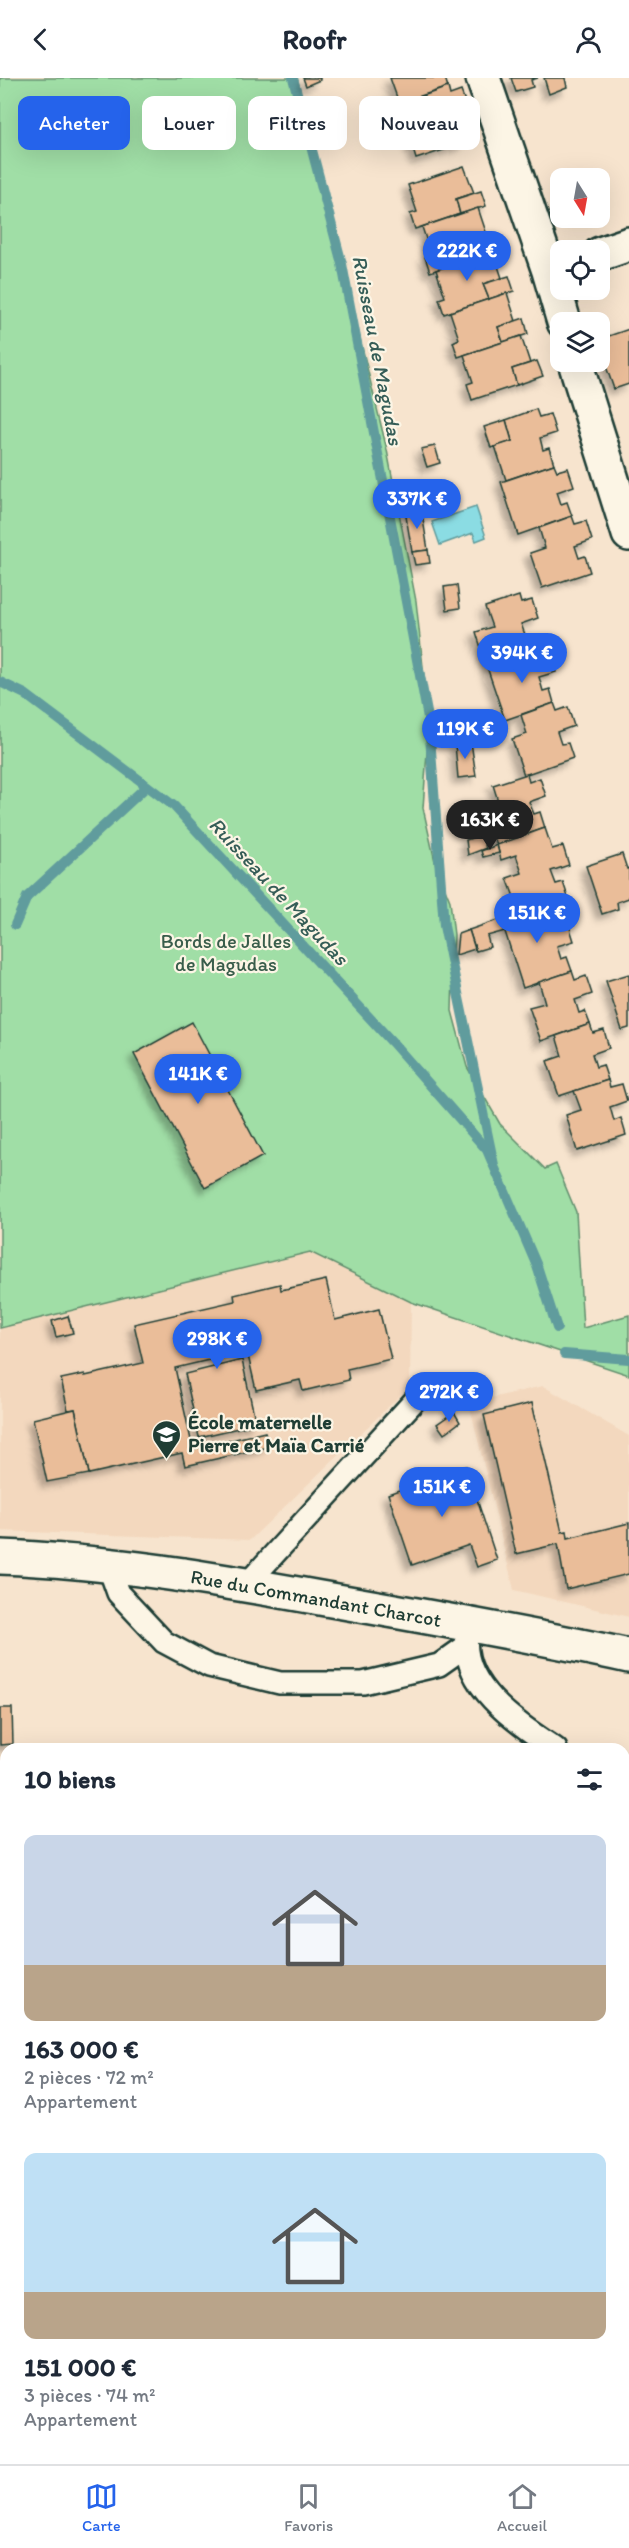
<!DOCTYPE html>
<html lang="fr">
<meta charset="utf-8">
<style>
:root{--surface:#fff;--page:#f6f6f7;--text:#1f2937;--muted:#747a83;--line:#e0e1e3;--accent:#2563eb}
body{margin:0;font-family:Itim,sans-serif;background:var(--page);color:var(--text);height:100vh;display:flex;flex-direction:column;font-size:22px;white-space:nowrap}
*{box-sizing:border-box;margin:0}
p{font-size:20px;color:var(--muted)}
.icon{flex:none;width:33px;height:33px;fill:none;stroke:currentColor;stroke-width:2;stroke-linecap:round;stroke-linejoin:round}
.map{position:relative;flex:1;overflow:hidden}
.side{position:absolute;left:0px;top:1665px;width:630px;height:722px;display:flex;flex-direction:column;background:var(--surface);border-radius:18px 18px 0 0;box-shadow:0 6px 24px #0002}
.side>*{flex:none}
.guide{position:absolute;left:18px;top:18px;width:594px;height:54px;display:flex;gap:12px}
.needle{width:39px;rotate:169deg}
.fabs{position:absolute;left:550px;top:90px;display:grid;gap:12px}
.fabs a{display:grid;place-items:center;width:60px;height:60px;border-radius:12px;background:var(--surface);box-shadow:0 6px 24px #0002;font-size:30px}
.price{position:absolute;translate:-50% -51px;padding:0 14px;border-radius:21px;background:var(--accent);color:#fff;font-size:20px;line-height:39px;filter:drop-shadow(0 2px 3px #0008)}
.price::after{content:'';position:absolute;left:50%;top:36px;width:18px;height:14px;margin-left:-9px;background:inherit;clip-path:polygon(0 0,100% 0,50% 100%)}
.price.on{background:#222;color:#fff}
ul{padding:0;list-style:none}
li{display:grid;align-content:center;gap:12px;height:318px;padding:0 24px}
li span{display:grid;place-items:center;height:186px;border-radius:12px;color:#555}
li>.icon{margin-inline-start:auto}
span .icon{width:108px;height:108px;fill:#fffc;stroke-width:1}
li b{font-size:26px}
h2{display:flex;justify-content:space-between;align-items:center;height:72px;padding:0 24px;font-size:26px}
.tag{padding:0 21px;border-radius:12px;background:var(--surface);box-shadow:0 6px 24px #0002;font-size:21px;line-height:54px}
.tag.on{background:var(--accent);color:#fff}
header{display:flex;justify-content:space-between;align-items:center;height:78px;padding:0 24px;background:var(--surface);font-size:27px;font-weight:700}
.menu{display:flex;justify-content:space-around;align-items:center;height:84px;border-top:2px solid var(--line);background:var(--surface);font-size:16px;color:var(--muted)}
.menu a{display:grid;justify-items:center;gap:3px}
.menu .on{color:var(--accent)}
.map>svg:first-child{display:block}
.built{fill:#f3d8be}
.green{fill:#a0dea6;stroke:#608e6d;stroke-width:1.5}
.water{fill:#8bdce3;stroke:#609c9d;stroke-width:1.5}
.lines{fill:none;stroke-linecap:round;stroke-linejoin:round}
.stream{stroke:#609c9d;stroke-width:10}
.building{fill:#eabd99;stroke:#1f3d34;stroke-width:1.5;filter:url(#shadow)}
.lane-casing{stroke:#1f3d34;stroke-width:26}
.street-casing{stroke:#1f3d34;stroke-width:38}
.lane{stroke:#fcf5e5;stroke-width:21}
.street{stroke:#fcf5e5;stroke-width:33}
.labels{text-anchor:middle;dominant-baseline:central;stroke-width:4.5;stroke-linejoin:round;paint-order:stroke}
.park-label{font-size:20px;fill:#395d4b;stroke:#fcf5e5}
.poi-label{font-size:20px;font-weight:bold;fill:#1f3d34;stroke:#fcf5e5;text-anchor:start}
.street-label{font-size:20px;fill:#1f3d34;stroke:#fcf5e5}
.water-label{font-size:21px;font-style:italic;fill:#355d57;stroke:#fcf5e5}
</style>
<header><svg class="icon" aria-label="back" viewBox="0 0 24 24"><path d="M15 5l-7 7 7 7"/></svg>Roofr<svg class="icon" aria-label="person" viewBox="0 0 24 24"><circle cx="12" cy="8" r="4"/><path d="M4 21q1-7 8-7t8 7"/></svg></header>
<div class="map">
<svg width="629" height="2386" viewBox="0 0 629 2386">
<defs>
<filter id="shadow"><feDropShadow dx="-5.5" dy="5.5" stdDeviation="3" flood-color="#0004"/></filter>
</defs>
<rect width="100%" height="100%" fill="#f7e4ce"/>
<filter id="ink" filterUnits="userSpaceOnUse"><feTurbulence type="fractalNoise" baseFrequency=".0167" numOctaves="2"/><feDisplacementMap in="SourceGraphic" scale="12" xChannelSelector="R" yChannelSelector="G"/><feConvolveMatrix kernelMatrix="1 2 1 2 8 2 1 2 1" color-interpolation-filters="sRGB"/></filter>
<g filter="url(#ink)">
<g class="built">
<path d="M 310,1174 L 411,1224 L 410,1308 L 250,1462 L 0,1453 L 0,1250 Z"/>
<path d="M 543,1308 L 629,1358 L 629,1539 L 514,1512 L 469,1325 Z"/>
</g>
<g class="green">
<path d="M 0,0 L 297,0 L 387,372 L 416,523 L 429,645 L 423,730 L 436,788 L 450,823 L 454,857 L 452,933 L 467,989 L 500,1046 L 545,1091 L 556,1086 L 576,1134 L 583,1250 L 629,1237 L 629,1297 L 411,1224 L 310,1174 L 0,1250 Z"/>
<path d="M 629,1852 L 629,2386 L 0,2386 L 0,2064 L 6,2062 L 6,2380 L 624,2380 L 624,1854 Z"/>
</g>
<path class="water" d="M 476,429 L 486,459 L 476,463 L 473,455 L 440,467 L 432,444 Z"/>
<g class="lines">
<g class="stream">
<path d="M 293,0 L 342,186 L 429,645 L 444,848 L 494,1087"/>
<path d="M 0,604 L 25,616 L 174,728 L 392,964 L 487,1072 L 537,1188 L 557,1250"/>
<path d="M 15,847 L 27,819 L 147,708"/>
<path d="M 564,1276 L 629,1281"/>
</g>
</g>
<g class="building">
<path d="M 303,0 L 320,0 L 320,2 L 306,8 Z"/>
<path d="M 390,0 L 445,0 L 448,9 L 399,25 Z"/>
<path d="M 511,0 L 538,0 L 531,2 L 533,9 L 516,14 Z"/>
<path d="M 544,0 L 565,0 L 567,9 L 549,16 Z"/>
<path d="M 448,9 L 450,17 L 461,13 L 466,26 L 448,32 L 453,50 L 461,49 L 465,65 L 416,81 L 405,45 L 420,40 L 414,21 Z"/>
<path d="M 464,88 L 474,115 L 456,121 L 460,136 L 415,151 L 410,136 L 417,134 L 408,107 Z"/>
<path d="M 481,113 L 486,128 L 460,136 L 456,121 Z"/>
<path d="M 478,130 L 487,157 L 470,163 L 475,179 L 430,194 L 425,179 L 431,176 L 422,149 Z"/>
<path d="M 495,155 L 501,171 L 475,179 L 470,163 Z"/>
<path d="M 493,173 L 502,200 L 483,206 L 489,221 L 444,236 L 439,221 L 445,219 L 436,192 Z"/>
<path d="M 509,198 L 514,213 L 489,221 L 483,206 Z"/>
<path d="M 507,215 L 516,243 L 498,249 L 503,264 L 458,279 L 453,264 L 459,261 L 450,234 Z"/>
<path d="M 524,240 L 528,256 L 503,264 L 498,249 Z"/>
<path d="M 629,251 L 629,306 L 614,311 L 600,271 L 600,261 Z"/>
<path d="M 521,258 L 530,285 L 512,291 L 517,307 L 472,322 L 467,306 L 473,304 L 464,277 Z"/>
<path d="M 537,283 L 543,298 L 517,307 L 512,291 Z"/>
<path d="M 536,331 L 539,339 L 550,336 L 556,355 L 540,360 L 543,372 L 549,370 L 554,386 L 506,402 L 495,368 L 512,363 L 506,342 Z"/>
<path d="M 506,342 L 512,363 L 491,370 L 484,349 Z"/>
<path d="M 435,368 L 440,385 L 427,389 L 421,371 Z"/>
<path d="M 554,386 L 557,393 L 568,390 L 574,408 L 557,414 L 561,426 L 567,424 L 572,438 L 518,457 L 501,404 Z"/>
<path d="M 421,429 L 428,472 L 412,474 L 405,432 Z"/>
<path d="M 572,438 L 575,446 L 586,443 L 592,462 L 575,468 L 579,480 L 585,478 L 590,494 L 542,510 L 530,475 L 545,470 L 539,450 Z"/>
<path d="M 428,472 L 430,485 L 415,487 L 412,474 Z"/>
<path d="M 457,507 L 460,530 L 447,532 L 444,509 Z"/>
<path d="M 519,518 L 521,525 L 532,522 L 538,540 L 521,546 L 526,559 L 532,557 L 537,573 L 487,589 L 476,554 L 492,549 L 485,529 Z"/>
<path d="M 537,573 L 539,579 L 550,575 L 556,594 L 539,599 L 543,613 L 550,611 L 554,625 L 505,642 L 487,589 Z"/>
<path d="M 554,625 L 557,633 L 568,629 L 574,648 L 557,654 L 561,666 L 568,665 L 573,680 L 524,697 L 512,661 L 527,656 L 521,637 Z"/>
<path d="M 491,636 L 495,646 L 478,652 L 474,641 Z"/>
<path d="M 460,645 L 461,654 L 437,658 L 437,649 Z"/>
<path d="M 471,664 L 476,698 L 458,700 L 455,666 Z"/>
<path d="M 527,696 L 529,704 L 540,700 L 546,718 L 529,724 L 534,736 L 540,734 L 545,750 L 497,767 L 484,731 L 499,726 L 493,707 Z"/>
<path d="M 545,750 L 552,771 L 563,768 L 569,787 L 551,793 L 556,806 L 563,804 L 568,819 L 520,835 L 507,800 L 522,795 L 516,777 L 501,782 L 497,767 Z"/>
<path d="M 481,757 L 486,770 L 468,777 L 466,762 Z"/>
<path d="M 497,767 L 499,775 L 483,779 L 481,773 Z"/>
<path d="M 622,776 L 627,791 L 629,790 L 629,820 L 617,824 L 618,831 L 602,836 L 586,788 Z"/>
<path d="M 550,825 L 557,848 L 568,844 L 574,863 L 557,868 L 561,881 L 567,879 L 572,893 L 523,910 L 501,841 Z"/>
<path d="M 501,841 L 505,853 L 487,858 L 490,869 L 476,873 L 469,852 Z"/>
<path d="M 469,852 L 475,871 L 456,877 L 458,856 Z"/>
<path d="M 572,893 L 575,902 L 586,898 L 592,916 L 575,922 L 579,935 L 585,933 L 590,946 L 541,963 L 529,929 L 545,925 L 539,904 Z"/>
<path d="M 629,896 L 629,950 L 622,952 L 606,903 Z"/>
<path d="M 192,944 L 263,1078 L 205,1110 L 134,976 Z"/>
<path d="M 590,946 L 593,955 L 604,952 L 609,970 L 592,976 L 596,989 L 603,987 L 608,1002 L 559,1018 L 547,983 L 562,978 L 556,958 Z"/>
<path d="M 608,1002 L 610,1009 L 622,1006 L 627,1023 L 610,1029 L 614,1043 L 621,1040 L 626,1057 L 577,1073 L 566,1037 L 581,1032 L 574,1013 Z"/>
<path d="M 326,1202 L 335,1242 L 379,1231 L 391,1281 L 347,1291 L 349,1302 L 303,1313 L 300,1302 L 256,1312 L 247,1273 L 175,1290 L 193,1371 L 265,1354 L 268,1369 L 185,1388 L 182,1375 L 89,1396 L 75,1331 L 68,1332 L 61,1301 L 85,1296 L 85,1298 L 143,1285 L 134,1246 L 235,1223 L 234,1217 L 280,1206 L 281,1212 Z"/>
<path d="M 68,1238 L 73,1255 L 56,1259 L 52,1243 Z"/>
<path d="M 242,1282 L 256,1346 L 199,1359 L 185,1296 Z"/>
<path d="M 532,1325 L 562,1454 L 567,1453 L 568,1460 L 629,1445 L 629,1496 L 566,1511 L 558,1466 L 516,1476 L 484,1337 Z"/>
<path d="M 75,1331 L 89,1396 L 47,1404 L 33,1341 Z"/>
<path d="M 454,1334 L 460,1344 L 444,1356 L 437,1346 Z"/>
<path d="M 466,1388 L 497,1482 L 477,1489 L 469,1467 L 412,1487 L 388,1416 Z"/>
<path d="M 0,1630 L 12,1630 L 13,1666 L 0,1667 Z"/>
<path d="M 6,1934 L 6,1986 L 0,1986 L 0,1935 Z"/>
</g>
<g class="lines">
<defs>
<g id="lane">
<path d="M 108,1487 L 118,1515 L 164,1564 L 209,1588 L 280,1605 L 363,1605 L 439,1587 L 466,1568"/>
<path d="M 246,1507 L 417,1320"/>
<path d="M 467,1557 C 460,1609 519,1646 556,1671"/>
</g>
<g id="street">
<path d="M 483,0 L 549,193 L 564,244"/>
<path d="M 600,176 L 629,166"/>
<path d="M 575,284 L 629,456"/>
<path d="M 0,1479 C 108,1483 214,1501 320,1520 C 424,1538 526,1556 629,1578"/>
</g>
</defs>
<use href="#lane" class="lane-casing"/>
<use href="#street" class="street-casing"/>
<use href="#lane" class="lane"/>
<use href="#street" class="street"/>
</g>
</g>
<defs>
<symbol id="school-pin" viewBox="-11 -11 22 30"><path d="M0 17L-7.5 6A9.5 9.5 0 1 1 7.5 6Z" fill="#1f3d34" stroke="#fcf5e5"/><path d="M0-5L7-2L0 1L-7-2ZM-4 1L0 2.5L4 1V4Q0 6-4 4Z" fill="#fff"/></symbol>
</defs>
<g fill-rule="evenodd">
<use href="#school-pin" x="150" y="1340" width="33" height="45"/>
</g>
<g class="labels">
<g class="park-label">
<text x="226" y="863">Bords de Jalles<tspan x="226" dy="23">de Magudas</tspan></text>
</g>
<g class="poi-label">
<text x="188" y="1344">École maternelle<tspan x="188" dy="23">Pierre et Maïa Carrié</tspan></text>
</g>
<g class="street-label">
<text transform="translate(316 1520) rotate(10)">Rue du Commandant Charcot</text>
</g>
<g class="water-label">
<text transform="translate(378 272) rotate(79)">Ruisseau de Magudas</text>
<text transform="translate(279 813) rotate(47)">Ruisseau de Magudas</text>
</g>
</g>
</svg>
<div class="fabs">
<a><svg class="needle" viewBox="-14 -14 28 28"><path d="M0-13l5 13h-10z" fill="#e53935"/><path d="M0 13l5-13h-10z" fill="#747a83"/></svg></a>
<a><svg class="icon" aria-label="locate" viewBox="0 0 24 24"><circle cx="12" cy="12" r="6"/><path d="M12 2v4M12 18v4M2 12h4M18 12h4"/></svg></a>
<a><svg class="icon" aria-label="layers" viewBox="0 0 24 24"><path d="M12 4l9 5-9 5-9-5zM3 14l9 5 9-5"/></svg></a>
</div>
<b class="price" style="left:467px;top:204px">222K €</b>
<b class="price" style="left:417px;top:452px">337K €</b>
<b class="price" style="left:522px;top:606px">394K €</b>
<b class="price" style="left:465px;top:682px">119K €</b>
<b class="price on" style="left:490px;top:773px">163K €</b>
<b class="price" style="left:537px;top:866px">151K €</b>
<b class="price" style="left:198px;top:1027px">141K €</b>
<b class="price" style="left:217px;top:1292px">298K €</b>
<b class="price" style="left:449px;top:1345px">272K €</b>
<b class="price" style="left:442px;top:1440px">151K €</b>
<div class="guide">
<a class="tag on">Acheter</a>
<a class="tag">Louer</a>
<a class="tag">Filtres</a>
<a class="tag">Nouveau</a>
</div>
<section class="side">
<h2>10 biens<svg class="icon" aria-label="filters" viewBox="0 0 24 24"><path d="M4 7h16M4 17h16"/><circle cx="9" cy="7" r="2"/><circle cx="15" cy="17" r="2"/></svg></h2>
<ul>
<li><span style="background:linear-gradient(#c9d6e8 70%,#b9a48a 0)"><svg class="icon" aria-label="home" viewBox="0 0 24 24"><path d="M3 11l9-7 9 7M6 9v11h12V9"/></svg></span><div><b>163 000 €</b><p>2 pièces · 72 m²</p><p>Appartement</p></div></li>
<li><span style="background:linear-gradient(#bfe0f5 75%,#b9a48a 0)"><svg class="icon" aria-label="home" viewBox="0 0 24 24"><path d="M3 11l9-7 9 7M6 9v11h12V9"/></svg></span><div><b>151 000 €</b><p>3 pièces · 74 m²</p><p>Appartement</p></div></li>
</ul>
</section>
</div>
<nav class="menu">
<a class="on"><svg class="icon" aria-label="map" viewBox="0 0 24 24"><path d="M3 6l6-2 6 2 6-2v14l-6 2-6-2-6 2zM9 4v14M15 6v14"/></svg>Carte</a>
<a><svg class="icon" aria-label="saved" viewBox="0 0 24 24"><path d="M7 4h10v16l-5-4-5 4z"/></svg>Favoris</a>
<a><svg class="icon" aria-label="home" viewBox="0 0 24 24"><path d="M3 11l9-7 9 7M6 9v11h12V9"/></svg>Accueil</a>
</nav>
